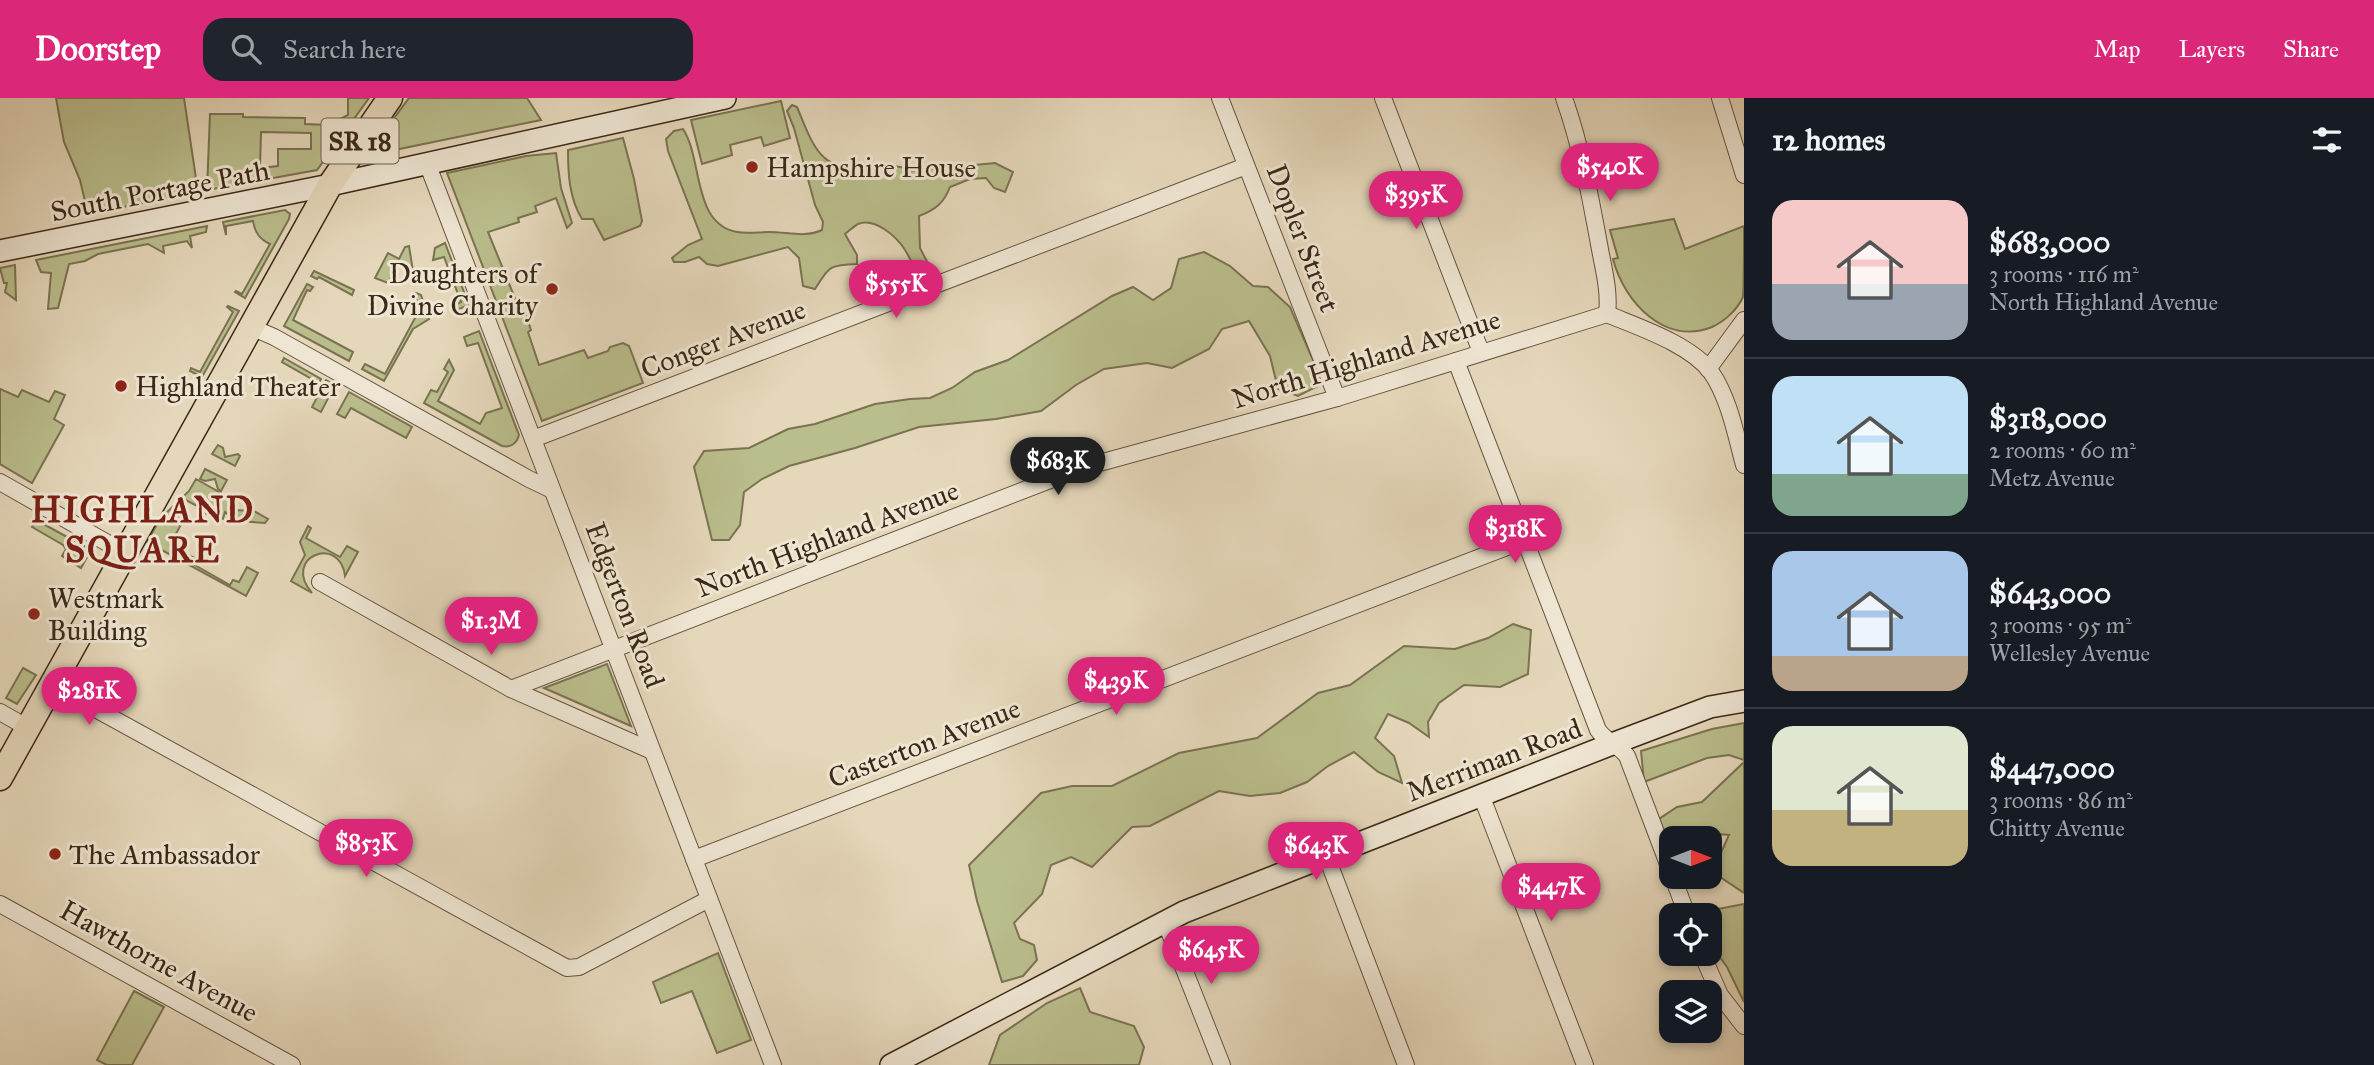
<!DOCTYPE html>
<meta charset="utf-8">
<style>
:root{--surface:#171b24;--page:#20242c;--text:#f1f3f6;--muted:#9ea1a6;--line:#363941;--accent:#db2777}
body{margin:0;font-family:"IM FELL Great Primer",serif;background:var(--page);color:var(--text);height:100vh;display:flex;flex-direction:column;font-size:26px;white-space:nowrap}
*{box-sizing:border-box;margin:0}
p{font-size:23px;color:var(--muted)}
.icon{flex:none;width:38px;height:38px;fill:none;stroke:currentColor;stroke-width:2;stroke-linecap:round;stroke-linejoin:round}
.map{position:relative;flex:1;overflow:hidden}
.side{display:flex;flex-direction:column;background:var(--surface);width:630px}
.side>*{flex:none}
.needle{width:46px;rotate:90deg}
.fabs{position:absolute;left:1659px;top:728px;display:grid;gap:14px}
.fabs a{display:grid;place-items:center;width:63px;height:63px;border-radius:14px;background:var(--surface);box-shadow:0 4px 10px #0003;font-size:35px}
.price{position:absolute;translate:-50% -60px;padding:0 16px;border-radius:24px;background:var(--accent);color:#fff;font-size:23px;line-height:46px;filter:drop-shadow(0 2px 4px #0008)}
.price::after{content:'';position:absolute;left:50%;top:42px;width:21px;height:16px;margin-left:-10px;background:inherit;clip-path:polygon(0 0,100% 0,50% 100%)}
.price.active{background:#222;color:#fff}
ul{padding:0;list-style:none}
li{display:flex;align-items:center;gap:21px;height:175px;padding:0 28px}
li+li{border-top:2px solid var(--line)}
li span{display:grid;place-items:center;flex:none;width:196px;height:140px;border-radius:21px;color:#555}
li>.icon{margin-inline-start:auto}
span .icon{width:84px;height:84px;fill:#fffc;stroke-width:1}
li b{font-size:30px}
h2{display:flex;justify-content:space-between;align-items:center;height:84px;padding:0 28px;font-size:30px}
header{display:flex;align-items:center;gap:42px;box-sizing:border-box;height:98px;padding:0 35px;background:var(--accent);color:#fff}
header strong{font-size:33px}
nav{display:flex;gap:38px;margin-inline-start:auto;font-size:24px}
.search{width:490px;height:63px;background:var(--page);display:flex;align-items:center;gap:18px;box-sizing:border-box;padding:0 24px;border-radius:21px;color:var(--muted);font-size:26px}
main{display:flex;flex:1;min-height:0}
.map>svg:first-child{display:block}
.green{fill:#babd8c;stroke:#7a7352;stroke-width:2;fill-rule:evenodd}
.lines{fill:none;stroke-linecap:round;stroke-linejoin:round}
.street-casing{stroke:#665440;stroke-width:18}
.secondary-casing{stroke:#3b2917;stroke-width:24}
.primary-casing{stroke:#3b2917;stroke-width:27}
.street{stroke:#eee5d2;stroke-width:16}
.secondary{stroke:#eee5d2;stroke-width:21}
.primary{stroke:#e5d7ba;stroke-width:24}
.poi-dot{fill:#8f2418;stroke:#eee5d2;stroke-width:2.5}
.labels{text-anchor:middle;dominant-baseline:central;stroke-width:6;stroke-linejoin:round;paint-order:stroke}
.shield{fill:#eee5d2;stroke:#71614f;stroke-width:2}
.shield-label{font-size:26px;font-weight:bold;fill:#3b2917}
.poi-label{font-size:28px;fill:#3b2917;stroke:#eee5d2;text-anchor:start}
.street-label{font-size:28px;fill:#3b2917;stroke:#eee5d2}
.district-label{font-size:35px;font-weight:bold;letter-spacing:2px;fill:#7a1f14;stroke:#eee5d2}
</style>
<header>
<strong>Doorstep</strong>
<div class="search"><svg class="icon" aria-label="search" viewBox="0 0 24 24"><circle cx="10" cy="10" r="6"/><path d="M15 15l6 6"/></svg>Search here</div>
<nav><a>Map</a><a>Layers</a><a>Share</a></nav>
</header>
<main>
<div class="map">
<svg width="1744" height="967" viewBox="0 0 1744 967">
<rect width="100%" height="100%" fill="#e5d7ba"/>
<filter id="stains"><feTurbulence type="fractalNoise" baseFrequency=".00286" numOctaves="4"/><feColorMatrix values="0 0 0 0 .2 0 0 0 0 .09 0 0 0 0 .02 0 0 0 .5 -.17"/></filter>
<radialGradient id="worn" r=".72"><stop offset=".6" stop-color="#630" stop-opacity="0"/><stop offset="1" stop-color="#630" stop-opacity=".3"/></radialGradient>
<g class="green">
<path d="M 56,0 L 184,0 L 198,94 L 88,116 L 80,82 L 64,44 Z"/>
<path d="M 348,0 L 369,0 L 317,72 L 207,92 L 210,16 L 243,16 L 243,19 L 305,20 L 305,26 L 329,27 L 348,17 ZM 261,34 L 311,35 L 311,51 L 278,51 L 278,68 L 260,70 Z"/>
<path d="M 409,0 L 527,0 L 541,22 L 370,57 L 376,45 Z"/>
<path d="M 781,3 L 790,40 L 764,48 L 761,39 L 730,47 L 732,57 L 702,66 L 691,22 Z"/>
<path d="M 792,7 L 797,9 C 815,53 821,75 875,71 C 892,70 896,65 912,73 L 995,65 L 1013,74 L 1005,94 L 994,90 L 986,80 L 970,81 L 950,89 C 944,105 935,112 919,118 L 920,150 L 934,177 L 923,181 C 914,172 912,163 905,152 C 897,139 875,119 858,126 C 854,128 849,133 845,136 L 857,157 L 857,166 C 829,167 830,168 815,191 L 803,188 L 799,160 L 788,149 L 718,168 L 707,166 L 699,159 L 685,164 L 674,164 L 672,160 L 688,147 L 702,141 L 668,53 L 666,41 L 674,33 L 683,31 C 703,61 692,126 737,134 C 747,136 759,134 769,134 C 788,134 805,140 822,132 L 823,124 L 815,107 L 794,30 L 787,13 Z"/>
<path d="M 623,40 L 634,81 L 642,123 L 640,128 L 604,142 L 593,121 L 582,121 C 569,100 568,75 568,52 Z"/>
<path d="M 556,55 L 561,90 L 572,125 L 567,130 L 556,100 L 535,108 L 537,114 L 518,120 L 519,124 L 488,134 L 521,215 L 525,214 L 531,232 L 528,234 L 539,267 L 584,252 L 588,260 L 608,253 L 610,249 L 623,245 L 629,248 L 643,285 L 542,323 L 447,75 L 526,58 Z"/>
<path d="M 285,112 L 290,116 L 289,121 L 245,200 L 235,194 L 236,193 L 242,196 L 270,146 C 259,141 255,134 253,123 L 226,128 L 226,137 L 223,124 Z"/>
<path d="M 1674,121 L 1685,151 L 1744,128 C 1744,144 1744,187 1743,199 C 1737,212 1725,223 1712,229 C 1665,248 1624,204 1613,161 L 1618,160 L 1610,132 Z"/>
<path d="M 207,128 L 206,134 L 190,138 L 192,150 L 187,143 L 163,148 L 164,155 L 148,146 L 98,156 L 85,163 L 69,166 L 58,210 L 48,211 L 51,175 L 41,174 L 36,162 Z"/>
<path d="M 445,145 L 469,207 L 454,213 L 452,208 L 461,204 L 444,159 L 433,162 L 435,150 Z"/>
<path d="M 409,148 L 413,173 L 399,165 L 388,185 L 375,180 L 388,155 L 399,161 L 405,149 Z"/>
<path d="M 1204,154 L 1230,168 L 1253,188 L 1268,189 L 1290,209 L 1316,269 L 1318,288 L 1298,298 L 1278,291 L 1270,258 L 1249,223 L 1222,231 L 1209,251 L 1172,270 L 1147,265 L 1104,271 L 1076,287 L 1041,313 L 996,321 L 919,329 L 855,350 L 789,368 L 762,381 L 744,394 L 740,427 L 729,442 L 712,442 L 694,369 L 704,353 L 749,350 L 788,331 L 815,326 L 875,306 L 910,301 L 930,300 L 952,290 L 975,274 L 1008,262 L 1112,198 L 1133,189 L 1153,202 L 1171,190 L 1179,161 Z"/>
<path d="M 15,167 L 16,202 L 5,194 L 7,185 L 4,185 L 0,170 Z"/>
<path d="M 314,173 L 352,191 L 354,192 L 352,197 L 319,179 L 317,181 L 311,178 Z"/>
<path d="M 307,186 L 313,189 L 310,193 L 307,192 L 293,222 L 353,254 L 349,263 L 284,228 Z"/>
<path d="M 416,195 L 421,197 L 429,221 L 413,231 L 384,283 L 362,271 L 365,266 L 385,276 L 422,207 L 414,200 Z"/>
<path d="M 228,208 L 239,213 L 202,279 L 190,273 L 191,270 L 200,274 L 233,214 L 227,209 Z"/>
<path d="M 479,233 L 519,337 C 517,345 511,350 502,348 L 424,305 L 431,292 L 437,294 L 448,274 L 444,271 L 449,262 L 454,272 L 438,303 L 480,326 L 486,315 L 502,310 L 478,245 L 467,248 L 464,239 Z"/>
<path d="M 284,260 L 321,281 L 319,285 L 282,264 Z"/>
<path d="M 326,282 L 335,287 L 321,314 L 312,309 Z"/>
<path d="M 0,291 L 18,299 L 22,292 L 49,304 L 55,293 L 65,297 L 54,321 L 64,327 L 32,385 L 0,366 Z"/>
<path d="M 349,294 L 412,329 L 406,340 L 351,310 L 345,320 L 337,316 Z"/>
<path d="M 218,347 L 223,350 L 225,359 L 238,356 L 240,358 L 235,368 L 212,356 Z"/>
<path d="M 205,371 L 227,382 L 221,393 L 218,391 L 215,381 L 205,383 L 200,381 Z"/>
<path d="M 196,381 L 235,403 L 234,412 L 254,413 L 268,421 L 265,425 L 238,423 L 239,422 L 232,420 L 225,414 L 223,421 L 198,413 L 199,409 L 186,402 L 179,415 L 185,419 L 170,447 L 196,461 L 193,466 L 230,487 L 233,482 L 239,484 L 247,469 L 258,475 L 246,498 L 147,444 L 160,421 L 189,393 Z"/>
<path d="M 36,422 L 91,452 L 81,470 L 62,458 L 66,451 L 63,447 L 32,429 Z"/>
<path d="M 308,428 L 311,430 L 306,440 L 340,459 L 347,448 L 358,454 L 345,478 C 340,436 281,459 312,495 L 291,483 L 305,457 L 300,444 Z"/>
<path d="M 1513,526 L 1531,532 L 1528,576 L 1500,589 L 1464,587 L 1439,605 L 1428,624 L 1429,639 L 1409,625 L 1388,616 L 1375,640 L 1394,658 L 1402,685 L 1378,674 L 1354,654 L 1328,668 L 1307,684 L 1280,695 L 1250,698 L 1219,693 L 1150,728 L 1132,729 L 1092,769 L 1071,759 L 1051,767 L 1042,796 L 1014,825 L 1020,841 L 1034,847 L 1037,862 L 1023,878 L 1002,884 L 977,803 L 969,767 L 1041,695 L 1072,688 L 1112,688 L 1179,655 L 1257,640 L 1318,595 L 1350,587 L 1404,548 L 1455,551 L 1488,540 Z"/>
<path d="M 607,566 L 631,628 L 544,590 Z"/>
<path d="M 23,570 L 36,577 L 17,606 L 6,600 Z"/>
<path d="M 1744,625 L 1744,662 L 1729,657 L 1707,660 L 1644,684 L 1641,653 L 1712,631 Z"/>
<path d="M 1744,664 L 1744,795 L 1717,777 L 1716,766 L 1729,737 L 1704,735 L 1701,740 L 1671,740 L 1671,752 L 1659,721 L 1677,709 L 1702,704 Z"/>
<path d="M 1744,806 L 1744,904 L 1727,869 L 1710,846 L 1710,817 L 1713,812 Z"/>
<path d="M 718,855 L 751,942 L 717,955 L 692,893 L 661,905 L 653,884 Z"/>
<path d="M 1080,890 L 1090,914 L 1134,928 L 1144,949 L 1139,967 L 989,967 L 1000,937 L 1047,905 Z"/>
<path d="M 134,893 L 164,909 L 132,967 L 107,967 L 97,962 Z"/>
</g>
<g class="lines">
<defs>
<g id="street">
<path d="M 1220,0 L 1337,300"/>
<path d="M 1383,0 L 1481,254"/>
<path d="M 1564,0 C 1581,48 1590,97 1599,146 C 1603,169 1610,193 1607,216"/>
<path d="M 1720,0 L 1744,77"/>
<path d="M 427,65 L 773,967"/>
<path d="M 1607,216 C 1638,229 1690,246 1711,274 C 1729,300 1736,337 1744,367"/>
<path d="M 251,229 L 274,239 L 529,381 L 552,392"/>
<path d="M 1456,263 L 1598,632 C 1606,644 1619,647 1627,658 L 1671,774"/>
<path d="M 1708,271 L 1744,222"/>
<path d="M 533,341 L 1246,68"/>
<path d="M 0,384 L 125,455"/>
<path d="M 320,484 L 511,591 L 652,653"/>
<path d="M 52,587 L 567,870 L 579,869 L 709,801"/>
<path d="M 511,591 L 1081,370 L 1337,300 L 1607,216"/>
<path d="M 0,614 L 28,630"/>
<path d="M 1481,697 L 1585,967"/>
<path d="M 1326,757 L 1406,967"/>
<path d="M 694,761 L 1525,442"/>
<path d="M 1673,779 L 1687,817"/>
<path d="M 0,806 L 292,967"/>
<path d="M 1165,823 L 1222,967"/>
<path d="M 1702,856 L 1720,897 L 1744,928"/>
</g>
<g id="secondary">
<path d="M 0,153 L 330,87 L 725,0"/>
<path d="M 891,967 L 1184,814 L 1612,646 L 1710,609 L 1744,603"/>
</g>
<path id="primary" d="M 0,680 L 330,87 L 390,0"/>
</defs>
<use href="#street" class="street-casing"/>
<use href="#secondary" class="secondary-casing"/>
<use href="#primary" class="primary-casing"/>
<use href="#street" class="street"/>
<use href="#secondary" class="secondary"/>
<use href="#primary" class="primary"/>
</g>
<g class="poi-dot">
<circle cx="752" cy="69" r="7"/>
<circle cx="552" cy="191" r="7"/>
<circle cx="121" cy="288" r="7"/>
<circle cx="34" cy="516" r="7"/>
<circle cx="55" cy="756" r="7"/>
</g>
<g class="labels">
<rect class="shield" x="321.5" y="20.5" width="77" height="45" rx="5"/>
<g class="shield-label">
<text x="360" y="43">SR 18</text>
</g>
<g class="poi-label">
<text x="766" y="69">Hampshire House</text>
<text x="538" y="175" text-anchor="end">Daughters of<tspan x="538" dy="32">Divine Charity</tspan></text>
<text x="135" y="288">Highland Theater</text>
<text x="48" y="500">Westmark<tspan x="48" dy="32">Building</tspan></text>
<text x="69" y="756">The Ambassador</text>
</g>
<g class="street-label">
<text transform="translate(160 93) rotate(-11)">South Portage Path</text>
<text transform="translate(1303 140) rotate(69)">Dopler Street</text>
<text transform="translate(723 241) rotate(-21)">Conger Avenue</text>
<text transform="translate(1366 261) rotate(-17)">North Highland Avenue</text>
<text transform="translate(827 441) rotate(-21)">North Highland Avenue</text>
<text transform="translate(625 507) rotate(69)">Edgerton Road</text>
<text transform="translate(924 645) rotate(-21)">Casterton Avenue</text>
<text transform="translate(1494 662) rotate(-21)">Merriman Road</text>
<text transform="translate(159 863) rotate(29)">Hawthorne Avenue</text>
</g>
<g class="district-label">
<text x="143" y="412">HIGHLAND<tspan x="143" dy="40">SQUARE</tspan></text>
</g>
</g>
<rect width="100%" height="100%" filter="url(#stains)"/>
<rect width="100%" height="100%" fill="url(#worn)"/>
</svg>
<div class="fabs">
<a><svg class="needle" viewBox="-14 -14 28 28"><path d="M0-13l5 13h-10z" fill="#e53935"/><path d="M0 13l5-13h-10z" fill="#9ea1a6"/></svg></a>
<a><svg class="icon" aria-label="locate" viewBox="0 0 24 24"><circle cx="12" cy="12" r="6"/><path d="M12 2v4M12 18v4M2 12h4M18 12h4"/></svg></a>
<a><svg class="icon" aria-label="layers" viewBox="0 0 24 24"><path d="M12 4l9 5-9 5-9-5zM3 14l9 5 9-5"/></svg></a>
</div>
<b class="price" style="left:1610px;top:105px">$540K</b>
<b class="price" style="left:1416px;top:133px">$395K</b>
<b class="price" style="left:896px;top:222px">$555K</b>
<b class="price active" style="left:1058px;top:399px">$683K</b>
<b class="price" style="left:1515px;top:467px">$318K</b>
<b class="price" style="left:491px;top:559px">$1.3M</b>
<b class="price" style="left:1116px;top:619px">$439K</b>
<b class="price" style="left:89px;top:629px">$281K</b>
<b class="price" style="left:366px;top:781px">$853K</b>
<b class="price" style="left:1316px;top:784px">$643K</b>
<b class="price" style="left:1551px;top:825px">$447K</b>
<b class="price" style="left:1211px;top:888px">$645K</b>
</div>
<section class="side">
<h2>12 homes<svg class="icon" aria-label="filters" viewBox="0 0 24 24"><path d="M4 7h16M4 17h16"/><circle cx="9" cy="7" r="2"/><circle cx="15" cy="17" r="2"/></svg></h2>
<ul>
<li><span style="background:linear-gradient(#f6c9c9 60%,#9aa5b1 0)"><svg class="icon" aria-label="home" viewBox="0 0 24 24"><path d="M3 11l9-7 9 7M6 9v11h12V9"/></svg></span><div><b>$683,000</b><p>3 rooms · 116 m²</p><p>North Highland Avenue</p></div></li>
<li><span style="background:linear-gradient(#bfe0f5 70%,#7fa58c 0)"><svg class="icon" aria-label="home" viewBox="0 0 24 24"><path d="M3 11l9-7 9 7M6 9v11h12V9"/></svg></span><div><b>$318,000</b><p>2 rooms · 60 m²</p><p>Metz Avenue</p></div></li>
<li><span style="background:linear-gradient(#a9c7e8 75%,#b9a48a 0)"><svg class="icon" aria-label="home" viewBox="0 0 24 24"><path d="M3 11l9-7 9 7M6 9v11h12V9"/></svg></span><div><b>$643,000</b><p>3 rooms · 95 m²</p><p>Wellesley Avenue</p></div></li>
<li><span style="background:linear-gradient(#dfe7d0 60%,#c2b280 0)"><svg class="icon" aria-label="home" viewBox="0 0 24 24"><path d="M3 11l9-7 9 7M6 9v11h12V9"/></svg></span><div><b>$447,000</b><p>3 rooms · 86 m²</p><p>Chitty Avenue</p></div></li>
</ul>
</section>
</main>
